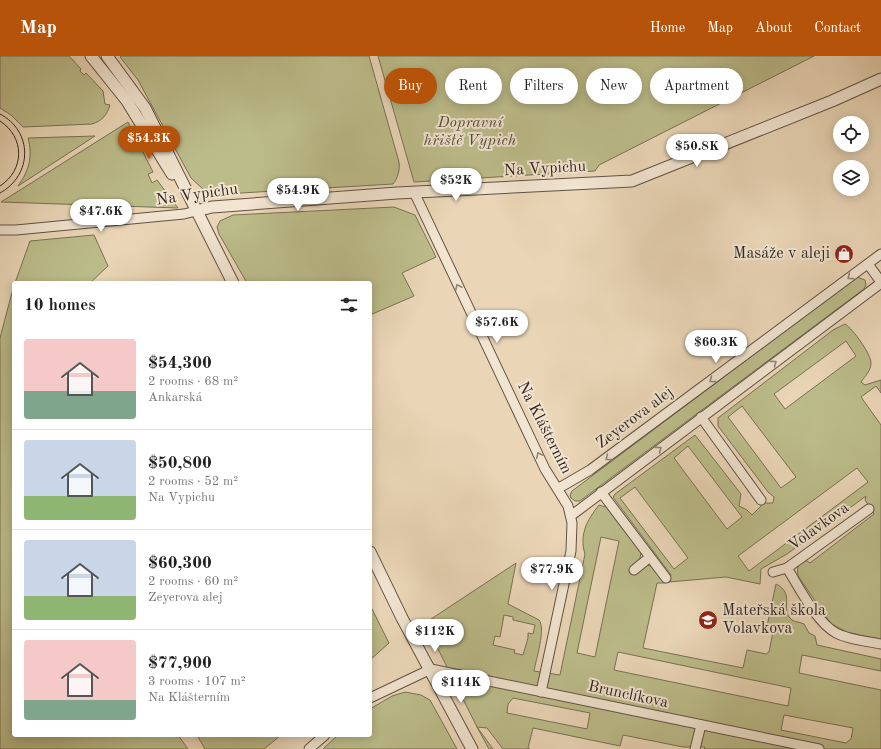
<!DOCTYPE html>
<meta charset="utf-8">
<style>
:root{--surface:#fff;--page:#f2f2f2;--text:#222;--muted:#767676;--line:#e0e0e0;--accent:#b45309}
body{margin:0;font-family:"Old Standard TT",serif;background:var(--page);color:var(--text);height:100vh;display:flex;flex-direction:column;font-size:15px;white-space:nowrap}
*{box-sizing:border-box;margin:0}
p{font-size:13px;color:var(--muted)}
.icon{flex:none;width:22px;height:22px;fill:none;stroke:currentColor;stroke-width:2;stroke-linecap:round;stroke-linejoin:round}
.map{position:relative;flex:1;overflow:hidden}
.details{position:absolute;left:12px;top:225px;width:360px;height:456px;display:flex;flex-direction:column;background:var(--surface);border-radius:4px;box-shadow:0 2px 10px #0003}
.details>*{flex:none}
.guide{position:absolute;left:384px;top:12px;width:380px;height:36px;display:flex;gap:8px}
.tools{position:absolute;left:833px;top:60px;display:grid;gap:8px}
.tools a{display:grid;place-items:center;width:36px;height:36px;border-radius:50%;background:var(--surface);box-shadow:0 2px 10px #0003;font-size:20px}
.price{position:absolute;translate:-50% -34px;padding:0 9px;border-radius:14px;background:#fff;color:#222;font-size:13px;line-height:26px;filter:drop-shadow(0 1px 2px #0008)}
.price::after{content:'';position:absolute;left:50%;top:24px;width:12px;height:9px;margin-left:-6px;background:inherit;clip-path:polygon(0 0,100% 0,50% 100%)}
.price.active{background:var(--accent);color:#fff}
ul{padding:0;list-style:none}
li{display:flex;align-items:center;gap:12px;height:100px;padding:0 12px}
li+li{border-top:1px solid var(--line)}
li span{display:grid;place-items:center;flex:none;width:112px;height:80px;border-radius:4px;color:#555}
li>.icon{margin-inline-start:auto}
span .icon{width:48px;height:48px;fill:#fffc;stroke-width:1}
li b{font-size:17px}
h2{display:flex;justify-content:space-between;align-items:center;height:48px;padding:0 12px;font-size:17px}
.pill{padding:0 14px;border-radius:18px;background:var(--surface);box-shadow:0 2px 10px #0003;font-size:14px;line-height:36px}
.pill.active{background:var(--accent);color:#fff}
header{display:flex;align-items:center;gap:24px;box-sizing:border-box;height:56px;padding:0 20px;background:var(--accent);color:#fff}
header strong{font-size:19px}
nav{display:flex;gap:22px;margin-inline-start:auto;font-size:14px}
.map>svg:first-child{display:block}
.green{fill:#bcbc8a;stroke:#787155;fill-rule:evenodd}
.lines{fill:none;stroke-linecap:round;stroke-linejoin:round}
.minor-casing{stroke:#615246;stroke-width:11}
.tertiary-casing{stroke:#615246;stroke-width:13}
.minor{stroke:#f1e4d0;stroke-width:9}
.tertiary{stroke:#f1e4d0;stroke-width:11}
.tram{stroke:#332620;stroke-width:1}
.oneway{stroke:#928578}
.labels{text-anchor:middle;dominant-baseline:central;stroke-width:4;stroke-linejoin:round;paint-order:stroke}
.park-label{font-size:16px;font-style:italic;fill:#554c3a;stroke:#f1e4d0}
.street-label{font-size:16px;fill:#332620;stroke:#f1e4d0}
.poi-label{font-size:16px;fill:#332620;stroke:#f1e4d0;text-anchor:end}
</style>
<header>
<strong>Map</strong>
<nav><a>Home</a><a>Map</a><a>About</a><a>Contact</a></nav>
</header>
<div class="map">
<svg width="881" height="693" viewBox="0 0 881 693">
<rect width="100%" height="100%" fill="#ead6b7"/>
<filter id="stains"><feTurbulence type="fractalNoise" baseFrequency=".005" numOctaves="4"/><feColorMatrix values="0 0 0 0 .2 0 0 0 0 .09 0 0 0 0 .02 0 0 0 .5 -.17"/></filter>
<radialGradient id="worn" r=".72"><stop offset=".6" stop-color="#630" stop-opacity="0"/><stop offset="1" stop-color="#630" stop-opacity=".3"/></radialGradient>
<g class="green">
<path d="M 0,0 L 69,0 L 81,13 L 80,15 L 84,19 L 86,17 L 103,35 L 105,48 L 110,49 C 107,59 102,65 92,68 L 23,71 L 11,59 L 0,52 Z"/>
<path d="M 121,0 L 369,0 L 399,106 C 400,114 398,122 393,128 L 224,138 L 204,134 L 191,122 L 138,24 L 120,1 Z"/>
<path d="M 378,0 L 814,0 L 607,105 L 599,109 L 595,115 L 414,126 Z"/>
<path d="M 128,66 L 153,116 L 148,118 L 152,127 L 157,124 L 178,152 L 1,146 Z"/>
<path d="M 95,80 L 18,130 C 29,115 33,100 28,82 Z"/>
<path d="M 394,151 L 415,159 L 436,201 L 402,217 L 414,240 L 370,259 L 370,227 L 247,227 L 219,178 L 217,171 L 220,165 L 233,159 Z"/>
<path d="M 94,179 L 108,210 L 90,227 L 15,227 L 30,185 Z"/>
<path d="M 857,221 L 865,224 L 866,229 L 864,233 L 580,445 L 575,445 L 571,442 L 570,439 L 572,435 Z"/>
<path d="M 14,229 L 14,679 L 178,679 L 188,693 L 0,693 L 0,282 Z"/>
<path d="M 845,268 C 853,273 871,298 871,307 C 871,315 865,320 861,326 L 865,329 L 881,324 L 881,337 L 876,330 L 861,341 L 881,369 L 881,584 L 847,576 L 831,568 L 798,520 C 797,513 797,507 804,503 L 810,507 L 874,458 L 865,444 L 866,440 L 787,498 L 761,513 L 760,528 L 726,521 L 669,526 L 671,519 L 613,441 L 615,438 L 695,379 L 741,438 L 739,450 L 747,454 L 752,459 L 764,447 L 773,447 L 774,441 L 768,436 L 718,370 L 718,362 L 833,274 ZM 846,285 L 856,300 L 785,353 L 774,338 ZM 742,350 L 796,421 L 781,432 L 728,361 ZM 688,390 L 742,461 L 727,473 L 674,402 ZM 857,412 L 868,426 L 749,515 L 738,500 ZM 635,431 L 688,502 L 674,513 L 620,442 Z"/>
<path d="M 599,449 L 609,452 L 641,496 L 640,502 L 631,512 L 635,517 L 647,509 L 651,510 L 665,527 L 657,527 L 643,592 L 743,612 L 747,594 L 766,598 L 769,596 L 773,576 L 766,575 L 776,528 C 796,538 779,553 792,564 C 795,566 800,566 804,568 L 809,577 L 815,580 L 817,589 L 881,603 L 881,615 L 802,599 L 799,617 L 881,634 L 881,693 L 704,693 L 705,691 L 683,691 L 623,679 L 620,690 L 533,672 L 528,692 L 530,693 L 503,693 L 487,672 L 477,671 L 493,693 L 489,693 L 477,671 L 425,567 L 516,507 L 508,548 L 539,564 C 546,573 536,603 534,615 L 560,619 L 585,498 C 579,479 587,464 599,449 ZM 601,481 L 619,485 L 595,601 L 577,597 ZM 504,559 L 513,561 L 513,564 L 535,569 L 533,578 L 528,577 L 528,582 L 523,599 L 514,597 L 515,594 L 493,589 L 495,580 L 500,581 ZM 618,596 L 791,632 L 788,650 L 614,614 ZM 513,642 L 590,657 L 587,673 L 507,657 L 508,648 ZM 784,659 L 853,672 L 851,683 L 846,687 L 781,674 Z"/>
<path d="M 370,549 L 389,587 L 370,604 Z"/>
<path d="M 405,636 L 421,639 L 430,644 L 457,693 L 323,693 L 338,679 L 370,679 L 370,653 L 392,640 Z"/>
<path d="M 197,679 L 281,679 L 264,693 L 205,693 Z"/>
</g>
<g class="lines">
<defs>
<g id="minor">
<path d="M 414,136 L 545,413 L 568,450 L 572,467 L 571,495 L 541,636"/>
<path d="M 0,174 L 16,174 L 184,158 L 196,155"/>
<path d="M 868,208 L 881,226"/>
<path d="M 701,361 L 761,444"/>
<path d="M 559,432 L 590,414 L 881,198"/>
<path d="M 601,436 L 666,522"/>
<path d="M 869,453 L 787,512 C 799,531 816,566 836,577 C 849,584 866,585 881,588"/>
<path d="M 572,459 L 881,227"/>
<path d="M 634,514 L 650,501"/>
<path d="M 773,516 L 787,512"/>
<path d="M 370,642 L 431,613 L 819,693"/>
<path d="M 309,693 L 325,679"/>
<path d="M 695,693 L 701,669"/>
</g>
<g id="tertiary">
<path d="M 91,0 L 127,45 L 172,118"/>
<path d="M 107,0 L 145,52 L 233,227"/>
<path d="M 196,155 L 212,151 L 397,137 L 632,125 L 832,45 L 881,23"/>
<path d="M 370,496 L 402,562 L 472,693"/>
</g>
</defs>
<use href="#minor" class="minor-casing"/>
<use href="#tertiary" class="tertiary-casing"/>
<use href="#minor" class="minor"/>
<use href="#tertiary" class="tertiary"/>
<g class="tram">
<path d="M 0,58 C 33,75 33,119 0,137"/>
<path d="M 0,65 C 25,81 25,114 0,130"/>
</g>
</g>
<defs><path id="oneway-chevron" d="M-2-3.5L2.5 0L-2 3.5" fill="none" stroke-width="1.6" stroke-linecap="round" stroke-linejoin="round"/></defs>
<g class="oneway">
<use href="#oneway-chevron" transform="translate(850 221) rotate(143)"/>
<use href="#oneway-chevron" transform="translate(458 231) rotate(-116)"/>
<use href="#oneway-chevron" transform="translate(774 307) rotate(-37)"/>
<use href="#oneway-chevron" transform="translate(712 324) rotate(143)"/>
<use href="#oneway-chevron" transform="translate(659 393) rotate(-37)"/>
<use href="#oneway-chevron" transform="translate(539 399) rotate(-116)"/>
<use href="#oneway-chevron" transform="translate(608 402) rotate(143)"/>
</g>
<defs>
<symbol id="shop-disc" viewBox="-11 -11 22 22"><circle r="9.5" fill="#8f2418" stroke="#f1e4d0"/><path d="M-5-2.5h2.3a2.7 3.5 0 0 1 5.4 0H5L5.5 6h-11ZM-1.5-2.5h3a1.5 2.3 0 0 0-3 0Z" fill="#fff"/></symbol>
<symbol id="school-disc" viewBox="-11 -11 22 22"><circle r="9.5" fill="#8f2418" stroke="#f1e4d0"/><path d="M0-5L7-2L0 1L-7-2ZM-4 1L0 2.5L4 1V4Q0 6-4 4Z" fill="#fff"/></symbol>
</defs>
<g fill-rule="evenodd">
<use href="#shop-disc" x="833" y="187" width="22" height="22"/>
<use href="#school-disc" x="697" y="553" width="22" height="22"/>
</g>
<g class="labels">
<g class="park-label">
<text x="470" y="67">Dopravní<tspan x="470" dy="18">hřiště Vypich</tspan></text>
</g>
<g class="street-label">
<text transform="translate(545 113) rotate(-3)">Na Vypichu</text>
<text transform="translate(197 139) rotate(-8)">Na Vypichu</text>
<text transform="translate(635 362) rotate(-37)">Zeyerova alej</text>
<text transform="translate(544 372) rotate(63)">Na Klášterním</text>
<text transform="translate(819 471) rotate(-36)">Volavkova</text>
<text transform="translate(628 639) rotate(12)">Brunclíkova</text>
</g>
<g class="poi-label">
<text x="830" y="198">Masáže v aleji</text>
<text x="722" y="555" text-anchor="start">Mateřská škola<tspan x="722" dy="18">Volavkova</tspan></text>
</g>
</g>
<rect width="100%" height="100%" filter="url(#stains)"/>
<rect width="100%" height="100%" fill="url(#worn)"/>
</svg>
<div class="tools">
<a><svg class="icon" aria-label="locate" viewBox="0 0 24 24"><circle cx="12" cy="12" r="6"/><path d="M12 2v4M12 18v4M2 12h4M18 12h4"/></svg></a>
<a><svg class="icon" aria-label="layers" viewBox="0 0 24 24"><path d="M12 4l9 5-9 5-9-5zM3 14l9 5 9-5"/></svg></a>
</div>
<b class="price active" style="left:149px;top:104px">$54.3K</b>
<b class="price" style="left:697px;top:112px">$50.8K</b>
<b class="price" style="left:456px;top:146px">$52K</b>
<b class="price" style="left:298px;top:156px">$54.9K</b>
<b class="price" style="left:101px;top:177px">$47.6K</b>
<b class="price" style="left:497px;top:288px">$57.6K</b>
<b class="price" style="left:716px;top:308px">$60.3K</b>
<b class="price" style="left:552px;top:535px">$77.9K</b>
<b class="price" style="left:435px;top:597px">$112K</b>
<b class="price" style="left:461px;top:648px">$114K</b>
<div class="guide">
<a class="pill active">Buy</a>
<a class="pill">Rent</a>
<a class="pill">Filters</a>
<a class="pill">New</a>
<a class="pill">Apartment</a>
</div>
<section class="details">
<h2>10 homes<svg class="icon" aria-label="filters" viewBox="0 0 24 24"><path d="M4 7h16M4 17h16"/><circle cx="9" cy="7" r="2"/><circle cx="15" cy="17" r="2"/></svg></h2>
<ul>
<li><span style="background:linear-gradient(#f6c9c9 65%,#7fa58c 0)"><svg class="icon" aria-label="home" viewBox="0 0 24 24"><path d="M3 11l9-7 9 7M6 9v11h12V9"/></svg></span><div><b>$54,300</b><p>2 rooms · 68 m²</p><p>Ankarská</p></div></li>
<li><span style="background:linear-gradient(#c9d6e8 70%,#8fb573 0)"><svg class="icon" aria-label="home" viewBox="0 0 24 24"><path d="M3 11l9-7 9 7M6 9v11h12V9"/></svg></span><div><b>$50,800</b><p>2 rooms · 52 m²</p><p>Na Vypichu</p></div></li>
<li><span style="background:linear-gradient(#c9d6e8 70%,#8fb573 0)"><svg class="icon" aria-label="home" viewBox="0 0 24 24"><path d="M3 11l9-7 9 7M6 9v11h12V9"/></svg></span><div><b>$60,300</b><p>2 rooms · 60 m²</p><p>Zeyerova alej</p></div></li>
<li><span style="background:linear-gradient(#f6c9c9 75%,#7fa58c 0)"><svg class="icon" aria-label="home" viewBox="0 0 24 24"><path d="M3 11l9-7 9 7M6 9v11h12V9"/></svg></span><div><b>$77,900</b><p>3 rooms · 107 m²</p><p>Na Klášterním</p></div></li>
</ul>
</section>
</div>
